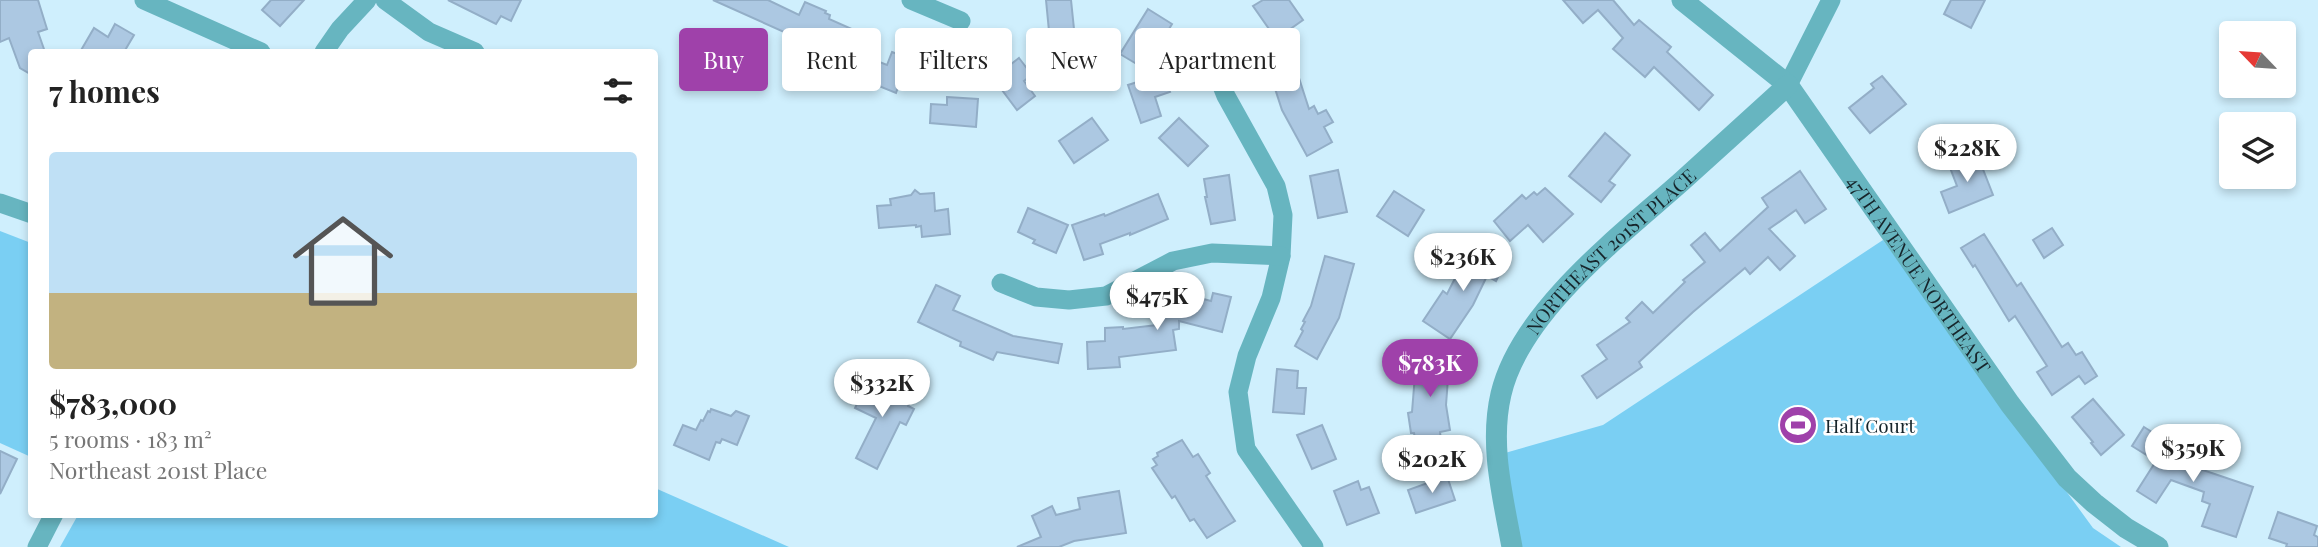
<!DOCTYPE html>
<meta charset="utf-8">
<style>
:root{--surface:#fff;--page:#f2f2f2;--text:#222;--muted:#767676;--accent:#9f41aa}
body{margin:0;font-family:"Playfair Display",serif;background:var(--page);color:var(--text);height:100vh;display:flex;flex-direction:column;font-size:26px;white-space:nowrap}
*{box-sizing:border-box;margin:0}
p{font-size:23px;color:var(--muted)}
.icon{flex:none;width:38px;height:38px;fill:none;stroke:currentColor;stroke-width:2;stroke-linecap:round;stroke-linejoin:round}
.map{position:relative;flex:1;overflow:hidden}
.sheet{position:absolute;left:28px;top:49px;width:630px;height:469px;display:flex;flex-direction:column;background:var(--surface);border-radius:7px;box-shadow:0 4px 10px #0003}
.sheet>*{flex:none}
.hud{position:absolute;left:679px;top:28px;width:665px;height:63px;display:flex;gap:14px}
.needle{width:46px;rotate:295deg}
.controls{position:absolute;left:2219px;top:21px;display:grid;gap:14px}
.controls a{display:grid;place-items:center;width:77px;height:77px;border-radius:7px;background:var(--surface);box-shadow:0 4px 10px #0003;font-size:35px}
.price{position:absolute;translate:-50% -60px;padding:0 16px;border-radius:24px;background:#fff;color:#222;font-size:23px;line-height:46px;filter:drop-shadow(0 2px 4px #0008)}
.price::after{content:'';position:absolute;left:50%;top:42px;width:21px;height:16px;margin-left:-10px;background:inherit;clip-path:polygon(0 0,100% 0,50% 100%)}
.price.active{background:var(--accent);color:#fff}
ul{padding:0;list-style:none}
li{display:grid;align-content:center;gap:14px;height:371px;padding:0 21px}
li span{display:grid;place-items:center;height:217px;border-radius:7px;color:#555}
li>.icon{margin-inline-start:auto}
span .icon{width:126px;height:126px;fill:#fffc;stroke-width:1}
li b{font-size:30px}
h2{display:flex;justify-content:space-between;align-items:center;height:84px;padding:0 21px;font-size:30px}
.pill{padding:0 24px;border-radius:7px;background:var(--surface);box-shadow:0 4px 10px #0003;font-size:24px;line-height:63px}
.pill.active{background:var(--accent);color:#fff}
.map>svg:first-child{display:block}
.green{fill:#7acff3}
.building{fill:#acc8e2;stroke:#93aec7;stroke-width:2}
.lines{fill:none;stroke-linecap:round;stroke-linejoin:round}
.minor{stroke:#67b5c0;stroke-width:19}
.tertiary{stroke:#67b5c0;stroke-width:21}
.labels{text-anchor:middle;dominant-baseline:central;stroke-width:5;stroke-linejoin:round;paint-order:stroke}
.street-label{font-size:19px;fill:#16252b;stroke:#fff}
.poi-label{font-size:19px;fill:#16252b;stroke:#fff;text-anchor:start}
</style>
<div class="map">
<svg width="2318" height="547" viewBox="0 0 2318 547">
<rect width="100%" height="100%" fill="#cfeffd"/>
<g class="green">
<path d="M 0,231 L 31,243 L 31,457 L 0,443 Z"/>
<path d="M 1883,240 L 2093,528 L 2121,547 L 1514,547 L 1505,453 L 1603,425 Z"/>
<path d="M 655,488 L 789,547 L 60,547 L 78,515 L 654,514 Z"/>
</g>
<g class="building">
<path d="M 0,0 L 38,0 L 47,29 L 38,32 L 45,52 L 32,52 L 32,75 L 20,68 L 9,38 L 0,42 Z"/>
<path d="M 271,0 L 304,0 L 280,26 L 262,10 Z"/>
<path d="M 448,0 L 521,0 L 511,21 L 501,16 L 496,24 Z"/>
<path d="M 713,0 L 768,0 L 799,15 L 805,2 L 826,11 L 825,13 L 830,15 L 829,19 L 854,30 L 842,58 Z"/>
<path d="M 1046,0 L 1071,0 L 1074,29 L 1049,31 Z"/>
<path d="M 1263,0 L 1289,0 L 1303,20 L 1276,39 L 1253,6 Z"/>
<path d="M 1563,0 L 1613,0 L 1634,25 L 1639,20 L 1671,47 L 1667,52 L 1713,95 L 1699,110 L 1654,67 L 1645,77 L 1613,49 L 1623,38 L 1598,10 L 1583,23 Z"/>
<path d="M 1951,0 L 1985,0 L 1971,28 L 1944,14 Z"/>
<path d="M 1148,9 L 1172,24 L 1145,69 L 1120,54 Z"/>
<path d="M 115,24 L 134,35 L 124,52 L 80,52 L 94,28 L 108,37 Z"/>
<path d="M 1290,50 L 1309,109 L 1314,106 L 1318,114 L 1326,110 L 1333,122 L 1324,127 L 1332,142 L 1307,156 L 1282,110 L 1265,58 Z"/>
<path d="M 892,52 L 908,58 L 896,93 L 859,78 L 867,57 L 887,65 Z"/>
<path d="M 1019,58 L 1032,75 L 1024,81 L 1035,96 L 1017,110 L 993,78 Z"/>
<path d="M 1163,74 L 1170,92 L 1155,97 L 1161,116 L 1141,123 L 1128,85 Z"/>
<path d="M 1882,76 L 1906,104 L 1870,133 L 1849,108 L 1874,88 L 1871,84 Z"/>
<path d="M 947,97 L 978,99 L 976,127 L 930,123 L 931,104 L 947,105 Z"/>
<path d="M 1092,118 L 1108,140 L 1074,163 L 1059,141 Z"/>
<path d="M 1179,118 L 1208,146 L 1188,166 L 1159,138 Z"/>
<path d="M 1605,133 L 1630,155 L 1609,181 L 1615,185 L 1601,202 L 1569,176 Z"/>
<path d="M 1977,154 L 1993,195 L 1949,213 L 1941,192 L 1957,186 L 1949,165 Z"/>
<path d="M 1338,170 L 1347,212 L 1318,218 L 1310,176 Z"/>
<path d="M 1800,171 L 1826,209 L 1805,223 L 1796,210 L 1769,229 L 1795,256 L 1780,270 L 1768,257 L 1750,274 L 1745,268 L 1693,312 L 1639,362 L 1642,367 L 1597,398 L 1582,376 L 1607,359 L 1597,345 L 1630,322 L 1626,318 L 1642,302 L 1653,313 L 1685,282 L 1683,280 L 1705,262 L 1691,245 L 1705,233 L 1720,251 L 1768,207 L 1762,198 Z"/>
<path d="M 1229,175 L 1235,220 L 1211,224 L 1205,197 L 1207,197 L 1204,179 Z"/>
<path d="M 1545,188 L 1573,214 L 1543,242 L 1528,225 L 1510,241 L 1494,221 L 1522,195 L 1526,199 L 1534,192 L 1537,195 Z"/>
<path d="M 915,190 L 920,194 L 934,193 L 935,211 L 948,209 L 950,234 L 922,237 L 921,226 L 916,227 L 916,225 L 879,228 L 877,206 L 891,205 L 890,199 L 911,195 Z"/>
<path d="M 1394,191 L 1424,210 L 1408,236 L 1377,216 Z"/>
<path d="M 1158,194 L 1168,219 L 1130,235 L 1130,233 L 1100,244 L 1103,254 L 1084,260 L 1072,225 L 1104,214 L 1105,216 Z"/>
<path d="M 1028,208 L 1068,225 L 1056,253 L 1033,243 L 1035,240 L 1018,232 Z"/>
<path d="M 2052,228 L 2063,245 L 2044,258 L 2033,240 Z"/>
<path d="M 1984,234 L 2017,286 L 2021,283 L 2062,347 L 2068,343 L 2076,355 L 2082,352 L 2097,376 L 2085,384 L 2079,376 L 2052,395 L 2037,372 L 2047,366 L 2015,316 L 2009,321 L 1975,265 L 1973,267 L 1961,248 Z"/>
<path d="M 1469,251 L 1482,257 L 1484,253 L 1505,263 L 1496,281 L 1487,276 L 1473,305 L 1450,339 L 1423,321 L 1443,291 L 1447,294 Z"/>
<path d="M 1325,256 L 1354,264 L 1339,318 L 1317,359 L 1295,346 L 1303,331 L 1301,329 L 1305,322 L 1303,321 L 1311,306 Z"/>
<path d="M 936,285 L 960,296 L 953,310 L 1013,336 L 1062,344 L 1058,363 L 997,352 L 993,360 L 960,346 L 961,342 L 918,322 Z"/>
<path d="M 1213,293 L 1231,297 L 1222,332 L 1179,321 L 1179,329 L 1173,330 L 1176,350 L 1119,357 L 1120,367 L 1088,369 L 1087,342 L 1105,341 L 1105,328 L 1123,327 L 1123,329 L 1157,325 L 1156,315 L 1151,313 L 1189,309 L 1192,296 L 1211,301 Z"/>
<path d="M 1417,350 L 1450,352 L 1446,405 L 1450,430 L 1440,432 L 1442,448 L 1417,451 L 1414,433 L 1411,433 L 1408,413 L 1412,412 Z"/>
<path d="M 1277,369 L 1298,371 L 1297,388 L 1306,388 L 1304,414 L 1273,412 Z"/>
<path d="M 870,377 L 912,398 L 908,406 L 914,409 L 906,425 L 900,422 L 877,469 L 856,458 L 876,418 L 855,408 Z"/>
<path d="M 2093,399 L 2124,435 L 2101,455 L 2091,443 L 2093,442 L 2072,417 Z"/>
<path d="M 711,409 L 731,416 L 736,411 L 749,416 L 737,445 L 722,439 L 720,443 L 716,442 L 709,460 L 674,445 L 683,425 L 696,430 L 701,420 L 703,421 L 708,411 L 710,412 Z"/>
<path d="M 1322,425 L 1336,459 L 1312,469 L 1297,435 Z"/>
<path d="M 2144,427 L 2187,454 L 2182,463 L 2253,487 L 2236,537 L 2202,526 L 2210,504 L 2202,501 L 2204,492 L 2171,480 L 2156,503 L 2137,491 L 2156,461 L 2132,446 Z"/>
<path d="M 1182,440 L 1193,457 L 1198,454 L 1210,473 L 1206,476 L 1235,521 L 1207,538 L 1194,519 L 1190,521 L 1175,496 L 1172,498 L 1152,468 L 1157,465 L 1153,459 L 1158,456 L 1157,453 Z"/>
<path d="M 0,451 L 17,459 L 0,494 Z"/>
<path d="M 1447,476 L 1455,500 L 1416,513 L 1408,490 Z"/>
<path d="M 1358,481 L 1361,490 L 1369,487 L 1379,513 L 1347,525 L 1334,491 Z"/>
<path d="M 1119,491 L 1126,533 L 1074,541 L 1059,547 L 1017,547 L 1041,537 L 1032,516 L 1052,506 L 1056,515 L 1080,509 L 1078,498 Z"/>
<path d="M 2278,512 L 2317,526 L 2314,535 L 2318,537 L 2318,547 L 2286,547 L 2287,544 L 2269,538 Z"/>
</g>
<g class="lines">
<g class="minor">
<path d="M 144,0 L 261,52"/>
<path d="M 385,0 L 429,32 L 475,52"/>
<path d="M 911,0 L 961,21"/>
<path d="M 324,52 L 340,29 L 367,0"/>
<path d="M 1214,66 L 1226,96 L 1276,186 L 1283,215 L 1281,256 L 1271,298 L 1247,356 L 1238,392 L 1246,449 L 1314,547"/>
<path d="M 1788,85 L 1831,0"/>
<path d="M 0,203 L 32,214"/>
<path d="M 1001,283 L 1036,297 L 1069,300 L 1106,296 L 1173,261 L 1212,253 L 1281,256"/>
<path d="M 37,547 L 54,514"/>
</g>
<g class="tertiary">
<path id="s1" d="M 1682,0 L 1788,85 L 2010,404 L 2067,478 L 2094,503 L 2126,528 L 2158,547"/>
<path id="s2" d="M 1512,547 C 1503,497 1489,445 1501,394 C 1520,312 1620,236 1681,182 C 1717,149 1753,117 1788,85"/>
</g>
</g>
<defs>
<symbol id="stadium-disc" viewBox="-11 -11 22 22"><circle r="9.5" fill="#9f41aa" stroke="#fff"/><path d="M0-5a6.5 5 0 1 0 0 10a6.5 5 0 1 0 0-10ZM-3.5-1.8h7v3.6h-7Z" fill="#fff"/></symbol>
</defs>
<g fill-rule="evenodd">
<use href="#stadium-disc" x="1776" y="403" width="44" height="44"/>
</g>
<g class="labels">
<g class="street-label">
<text stroke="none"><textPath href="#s2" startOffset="338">NORTHEAST 201ST PLACE</textPath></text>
<text stroke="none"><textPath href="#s1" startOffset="366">47TH AVENUE NORTHEAST</textPath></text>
</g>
<g class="poi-label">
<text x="1825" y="425">Half Court</text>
</g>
</g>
</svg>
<div class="controls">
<a><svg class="needle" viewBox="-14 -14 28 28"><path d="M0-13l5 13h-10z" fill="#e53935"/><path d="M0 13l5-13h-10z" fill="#767676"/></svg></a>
<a><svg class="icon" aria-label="layers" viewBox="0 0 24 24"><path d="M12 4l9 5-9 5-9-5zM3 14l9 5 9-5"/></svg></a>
</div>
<b class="price" style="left:1967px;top:184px">$228K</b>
<b class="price" style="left:1463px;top:293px">$236K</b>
<b class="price" style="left:1157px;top:332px">$475K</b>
<b class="price active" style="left:1430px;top:399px">$783K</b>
<b class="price" style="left:882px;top:419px">$332K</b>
<b class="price" style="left:2193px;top:484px">$359K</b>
<b class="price" style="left:1432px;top:495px">$202K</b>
<div class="hud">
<a class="pill active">Buy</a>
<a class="pill">Rent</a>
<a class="pill">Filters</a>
<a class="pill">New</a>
<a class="pill">Apartment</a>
</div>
<section class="sheet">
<h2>7 homes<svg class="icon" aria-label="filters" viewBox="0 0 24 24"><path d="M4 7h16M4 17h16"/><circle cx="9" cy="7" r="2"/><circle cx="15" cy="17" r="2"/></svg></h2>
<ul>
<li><span style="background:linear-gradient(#bfe0f5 65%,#c2b280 0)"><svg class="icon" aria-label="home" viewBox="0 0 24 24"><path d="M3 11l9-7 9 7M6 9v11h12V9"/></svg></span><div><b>$783,000</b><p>5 rooms · 183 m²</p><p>Northeast 201st Place</p></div></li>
</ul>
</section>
</div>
